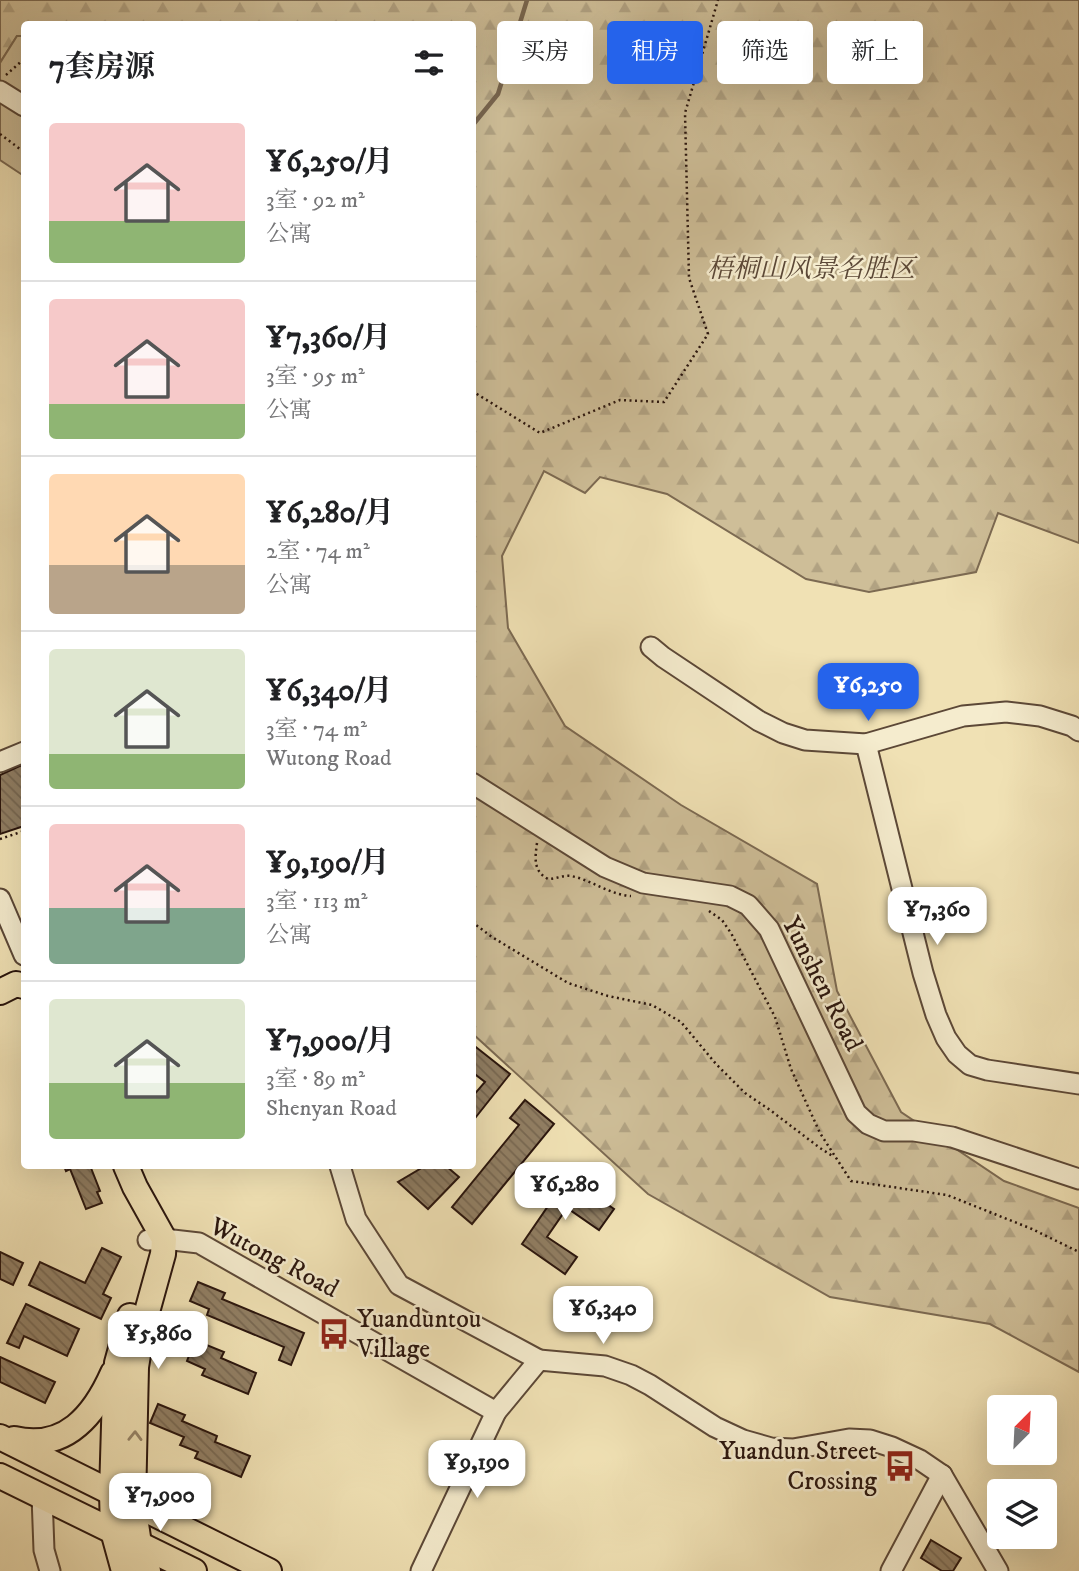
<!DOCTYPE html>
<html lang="zh">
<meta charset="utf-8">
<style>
:root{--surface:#fff;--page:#f2f2f2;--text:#202124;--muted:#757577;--line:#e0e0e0;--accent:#2563eb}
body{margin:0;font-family:"IM FELL DW Pica","Noto Serif SC",serif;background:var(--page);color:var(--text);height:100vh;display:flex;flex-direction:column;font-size:26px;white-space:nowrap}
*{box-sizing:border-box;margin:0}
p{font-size:23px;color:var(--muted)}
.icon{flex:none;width:38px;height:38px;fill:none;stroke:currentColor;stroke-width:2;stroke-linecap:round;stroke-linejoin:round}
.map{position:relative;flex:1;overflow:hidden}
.details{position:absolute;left:21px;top:21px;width:455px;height:1148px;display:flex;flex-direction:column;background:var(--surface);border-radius:7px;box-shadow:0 7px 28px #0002}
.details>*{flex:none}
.guide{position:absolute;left:497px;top:21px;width:476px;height:63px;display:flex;gap:14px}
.needle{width:46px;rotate:24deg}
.tools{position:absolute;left:987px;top:1395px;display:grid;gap:14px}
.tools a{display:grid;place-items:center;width:70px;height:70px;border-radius:7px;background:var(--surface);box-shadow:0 7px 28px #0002;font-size:35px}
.price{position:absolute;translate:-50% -60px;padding:0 16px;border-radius:14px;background:#fff;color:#222;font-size:23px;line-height:46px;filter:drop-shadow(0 2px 4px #0008)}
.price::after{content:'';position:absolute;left:50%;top:42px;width:21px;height:16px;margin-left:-10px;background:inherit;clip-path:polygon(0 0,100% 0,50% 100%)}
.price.on{background:var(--accent);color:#fff}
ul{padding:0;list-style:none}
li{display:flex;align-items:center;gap:21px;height:175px;padding:0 28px}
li+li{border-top:2px solid var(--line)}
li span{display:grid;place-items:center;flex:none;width:196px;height:140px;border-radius:7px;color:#555}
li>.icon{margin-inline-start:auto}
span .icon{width:84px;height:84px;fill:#fffc;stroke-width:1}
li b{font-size:30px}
h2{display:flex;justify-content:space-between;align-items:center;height:84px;padding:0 28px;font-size:30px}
.pill{padding:0 24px;border-radius:7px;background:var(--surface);box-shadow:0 7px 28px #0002;font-size:24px;line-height:63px}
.pill.on{background:var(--accent);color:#fff}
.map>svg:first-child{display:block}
.forest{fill:url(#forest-firs);stroke:#7c6a52;stroke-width:2}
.park{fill:#cebe98;stroke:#7c6a52;stroke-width:2}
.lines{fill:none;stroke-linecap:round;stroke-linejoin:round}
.stream{stroke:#79664f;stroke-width:4.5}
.building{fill:url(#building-back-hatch);stroke:#2a150d;stroke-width:2}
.minor-casing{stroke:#5c4837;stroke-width:23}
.major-casing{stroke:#2a150d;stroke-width:28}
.path{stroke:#2a150d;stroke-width:2.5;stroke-dasharray:2 3.5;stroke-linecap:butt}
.minor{stroke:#f5ecce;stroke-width:19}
.major{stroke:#f0e1b4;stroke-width:24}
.oneway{stroke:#978569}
.labels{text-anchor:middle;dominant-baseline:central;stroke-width:5;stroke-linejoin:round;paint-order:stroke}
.park-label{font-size:26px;font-style:italic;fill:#5b4837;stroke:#f5ecce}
.street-label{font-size:26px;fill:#2a150d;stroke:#f5ecce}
.poi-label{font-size:26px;fill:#2a150d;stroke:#f5ecce;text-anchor:start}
</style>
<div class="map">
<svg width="1079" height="1571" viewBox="0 0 1079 1571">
<defs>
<pattern id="forest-firs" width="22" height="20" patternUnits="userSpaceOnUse" patternTransform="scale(1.75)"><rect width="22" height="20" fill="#cebe98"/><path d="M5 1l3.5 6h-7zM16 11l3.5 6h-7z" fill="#b1a282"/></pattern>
<pattern id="building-back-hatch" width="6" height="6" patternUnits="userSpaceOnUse" patternTransform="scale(1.75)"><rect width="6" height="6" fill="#917f64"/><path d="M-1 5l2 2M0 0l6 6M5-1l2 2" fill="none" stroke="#776751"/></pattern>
</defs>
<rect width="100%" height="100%" fill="#f0e1b4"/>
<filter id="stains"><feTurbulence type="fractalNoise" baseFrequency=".00286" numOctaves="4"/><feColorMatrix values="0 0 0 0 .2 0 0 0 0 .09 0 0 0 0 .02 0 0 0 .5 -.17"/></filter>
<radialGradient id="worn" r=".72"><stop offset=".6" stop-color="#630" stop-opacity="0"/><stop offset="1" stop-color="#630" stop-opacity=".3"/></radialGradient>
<path class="forest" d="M 0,0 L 1079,0 L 1079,543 L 998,513 L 976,572 L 869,592 L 806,579 L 667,494 L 600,477 L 585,493 L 544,471 L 502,556 L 508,628 L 565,726 L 681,805 L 817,884 L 837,991 L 901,1112 L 1004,1181 L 1079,1208 L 1079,1372 L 990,1324 L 830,1297 L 648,1194 L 473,1034 L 472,24 L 24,24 L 24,36 L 17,36 L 0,63 Z"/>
<path class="park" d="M 17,36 L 24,36 L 24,176 L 0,160 L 0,63 Z"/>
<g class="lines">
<path class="stream" d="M 472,126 L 498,94 L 527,0"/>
</g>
<g class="building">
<path d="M 24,764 L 24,826 L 0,834 L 0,775 Z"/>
<path d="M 472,1044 L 510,1074 L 472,1122 L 472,1097 L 485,1082 L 472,1072 Z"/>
<path d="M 525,1100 L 554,1124 L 472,1224 L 452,1207 L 519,1125 L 510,1118 Z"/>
<path d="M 64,1166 L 94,1166 L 91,1168 L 100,1191 L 97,1192 L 102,1203 L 86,1209 L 70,1169 L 66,1171 Z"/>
<path d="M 425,1166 L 446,1166 L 459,1177 L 428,1209 L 398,1182 Z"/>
<path d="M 568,1177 L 614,1209 L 599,1230 L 567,1208 L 547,1237 L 577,1257 L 565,1274 L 522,1244 Z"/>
<path d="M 102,1248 L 121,1257 L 103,1294 L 111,1298 L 101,1319 L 29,1285 L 40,1262 L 85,1283 Z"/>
<path d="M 0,1252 L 23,1263 L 13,1285 L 0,1279 Z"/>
<path d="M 198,1282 L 225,1293 L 222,1299 L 304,1333 L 291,1365 L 279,1360 L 284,1347 L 207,1315 L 209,1309 L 190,1301 Z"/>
<path d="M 26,1304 L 79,1329 L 67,1356 L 24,1336 L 19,1348 L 7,1343 Z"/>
<path d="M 164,1320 L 191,1332 L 189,1338 L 224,1352 L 221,1358 L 256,1373 L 248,1394 L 202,1375 L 205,1369 L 187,1361 L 190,1353 L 156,1339 Z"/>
<path d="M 0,1357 L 55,1382 L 45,1403 L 0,1382 Z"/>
<path d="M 158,1404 L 185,1415 L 182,1421 L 217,1436 L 215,1442 L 250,1456 L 241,1477 L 195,1458 L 198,1452 L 180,1445 L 184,1437 L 150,1423 Z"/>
<path d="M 931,1540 L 961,1558 L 953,1571 L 942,1571 L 921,1558 Z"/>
</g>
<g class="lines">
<defs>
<g id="minor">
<path d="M 0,91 L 24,106"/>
<path d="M 651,647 L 663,657 L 759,721 L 783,733 L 805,740 L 866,744 L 963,716 L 1006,712 L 1040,716 L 1072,726 L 1079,731"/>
<path d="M 866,744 L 923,973 L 936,1015 L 946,1038 L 957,1054 L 970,1065 L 987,1070 L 1079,1084"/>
<path d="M 0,762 L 24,752"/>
<path d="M 472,783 L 605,867 L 643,883 L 730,896 L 748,905 L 769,929 L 856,1113 L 868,1124 L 884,1131 L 914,1131 L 952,1137 L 1079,1179"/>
<path d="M 0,899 L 24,955"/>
<path d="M 340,1166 L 356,1219 L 399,1285 L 539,1360"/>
<path d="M 148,1240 L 164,1239 L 199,1243 L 496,1412 L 539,1360 L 605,1366 L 631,1375 L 650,1385 L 715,1427 L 743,1440 L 771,1448 L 793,1449 L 849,1439 L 870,1440 L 892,1447 L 920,1460 L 942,1475 L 998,1571"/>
<path d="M 42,1496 L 44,1550 L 50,1571"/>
<path d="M 421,1571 L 496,1412"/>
<path d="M 891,1571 L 942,1475"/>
</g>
<g id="major">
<path d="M 0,992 L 16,984 L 24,986"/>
<path d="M 126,1166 L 135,1187 L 164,1239 L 163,1254 L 142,1330 L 136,1367 L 133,1504 L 139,1544 L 148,1571"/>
<path d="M 0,1437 L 269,1571"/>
<path d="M 14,1439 C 65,1451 94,1416 113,1373"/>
<path d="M 0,1476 L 194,1571"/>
<path d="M 124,1571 L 113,1531 L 112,1493 L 115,1392 L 117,1363 L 130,1316"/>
</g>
</defs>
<use href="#minor" class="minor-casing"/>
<use href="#major" class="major-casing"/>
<g class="path">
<path d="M 6,75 L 24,59"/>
<path d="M 0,134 L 24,152"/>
<path d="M 472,391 L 540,433 L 620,400 L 664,402 L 708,334 L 689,278 L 685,113 L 718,0"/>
<path d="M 0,839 L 24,831"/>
<path d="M 537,843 C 535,858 533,871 548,879 C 556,879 563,875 571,876 C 592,880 610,895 631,896"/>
<path d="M 709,911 L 722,920 L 731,933 L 775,1017 L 791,1069 L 820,1133 L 851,1181 L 947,1195 L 1032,1229 L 1079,1252"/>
<path d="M 472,922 L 492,937 L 568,983 L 608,996 L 652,1005 L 681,1022 L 716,1064 L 745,1093 L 770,1110 L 820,1148 L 834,1157"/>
</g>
<use href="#minor" class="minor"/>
<use href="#major" class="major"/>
</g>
<defs><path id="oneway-chevron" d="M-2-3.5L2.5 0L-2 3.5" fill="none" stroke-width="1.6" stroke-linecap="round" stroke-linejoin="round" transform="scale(1.75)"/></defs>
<use class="oneway" href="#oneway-chevron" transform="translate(135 1436) rotate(-89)"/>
<defs>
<symbol id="bus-bare" viewBox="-9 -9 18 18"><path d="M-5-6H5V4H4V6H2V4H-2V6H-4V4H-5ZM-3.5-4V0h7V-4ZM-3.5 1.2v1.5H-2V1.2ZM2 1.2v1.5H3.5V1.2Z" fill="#8f2418" stroke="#f5ecce" stroke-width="2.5" paint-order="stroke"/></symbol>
</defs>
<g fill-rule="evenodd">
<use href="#bus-bare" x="312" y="1312" width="44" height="44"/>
<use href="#bus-bare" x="878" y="1444" width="44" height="44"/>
</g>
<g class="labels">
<g class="park-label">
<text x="811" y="269">梧桐山风景名胜区</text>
</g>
<g class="street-label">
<text transform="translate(822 984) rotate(63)">Yunshen Road</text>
<text transform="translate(274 1258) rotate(28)">Wutong Road</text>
</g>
<g class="poi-label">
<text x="357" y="1319">Yuanduntou<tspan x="357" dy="30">Village</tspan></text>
<text x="877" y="1451" text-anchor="end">Yuandun Street<tspan x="877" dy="30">Crossing</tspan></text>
</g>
</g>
<rect width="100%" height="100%" filter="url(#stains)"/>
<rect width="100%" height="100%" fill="url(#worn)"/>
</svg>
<div class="tools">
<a><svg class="needle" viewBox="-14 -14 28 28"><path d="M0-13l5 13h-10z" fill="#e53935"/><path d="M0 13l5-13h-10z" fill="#757577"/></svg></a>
<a><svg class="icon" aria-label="layers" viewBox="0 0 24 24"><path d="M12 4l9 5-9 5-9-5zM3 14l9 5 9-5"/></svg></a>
</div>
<b class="price on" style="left:868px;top:723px">¥6,250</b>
<b class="price" style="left:937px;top:947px">¥7,360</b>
<b class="price" style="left:565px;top:1222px">¥6,280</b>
<b class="price" style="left:603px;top:1346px">¥6,340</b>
<b class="price" style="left:158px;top:1371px">¥5,860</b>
<b class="price" style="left:477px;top:1500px">¥9,190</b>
<b class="price" style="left:160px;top:1533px">¥7,900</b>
<div class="guide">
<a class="pill">买房</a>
<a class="pill on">租房</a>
<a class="pill">筛选</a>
<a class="pill">新上</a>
</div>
<section class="details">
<h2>7套房源<svg class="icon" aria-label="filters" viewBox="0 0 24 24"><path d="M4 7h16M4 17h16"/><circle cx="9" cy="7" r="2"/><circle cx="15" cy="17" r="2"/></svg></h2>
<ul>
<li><span style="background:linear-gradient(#f6c9c9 70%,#8fb573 0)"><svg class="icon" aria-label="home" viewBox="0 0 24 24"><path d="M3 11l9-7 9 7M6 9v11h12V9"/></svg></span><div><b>¥6,250/月</b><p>3室 · 92 m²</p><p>公寓</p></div></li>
<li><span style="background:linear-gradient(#f6c9c9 75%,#8fb573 0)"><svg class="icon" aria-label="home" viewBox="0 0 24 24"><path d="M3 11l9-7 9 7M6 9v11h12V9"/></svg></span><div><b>¥7,360/月</b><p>3室 · 95 m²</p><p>公寓</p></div></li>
<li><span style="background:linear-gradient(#ffd9b3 65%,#b9a48a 0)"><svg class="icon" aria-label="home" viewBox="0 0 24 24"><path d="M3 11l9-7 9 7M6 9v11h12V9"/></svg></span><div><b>¥6,280/月</b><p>2室 · 74 m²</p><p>公寓</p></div></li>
<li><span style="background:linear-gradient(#dfe7d0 75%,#8fb573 0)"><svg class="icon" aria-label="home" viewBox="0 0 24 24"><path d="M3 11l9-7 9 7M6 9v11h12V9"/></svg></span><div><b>¥6,340/月</b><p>3室 · 74 m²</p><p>Wutong Road</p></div></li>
<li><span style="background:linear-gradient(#f6c9c9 60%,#7fa58c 0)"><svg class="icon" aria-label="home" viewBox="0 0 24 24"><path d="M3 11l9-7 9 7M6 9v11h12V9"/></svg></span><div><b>¥9,190/月</b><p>3室 · 113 m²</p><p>公寓</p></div></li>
<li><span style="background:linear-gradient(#dfe7d0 60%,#8fb573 0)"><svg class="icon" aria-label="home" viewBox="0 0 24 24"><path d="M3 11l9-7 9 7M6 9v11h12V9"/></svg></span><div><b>¥7,900/月</b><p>3室 · 89 m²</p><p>Shenyan Road</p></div></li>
</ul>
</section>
</div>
